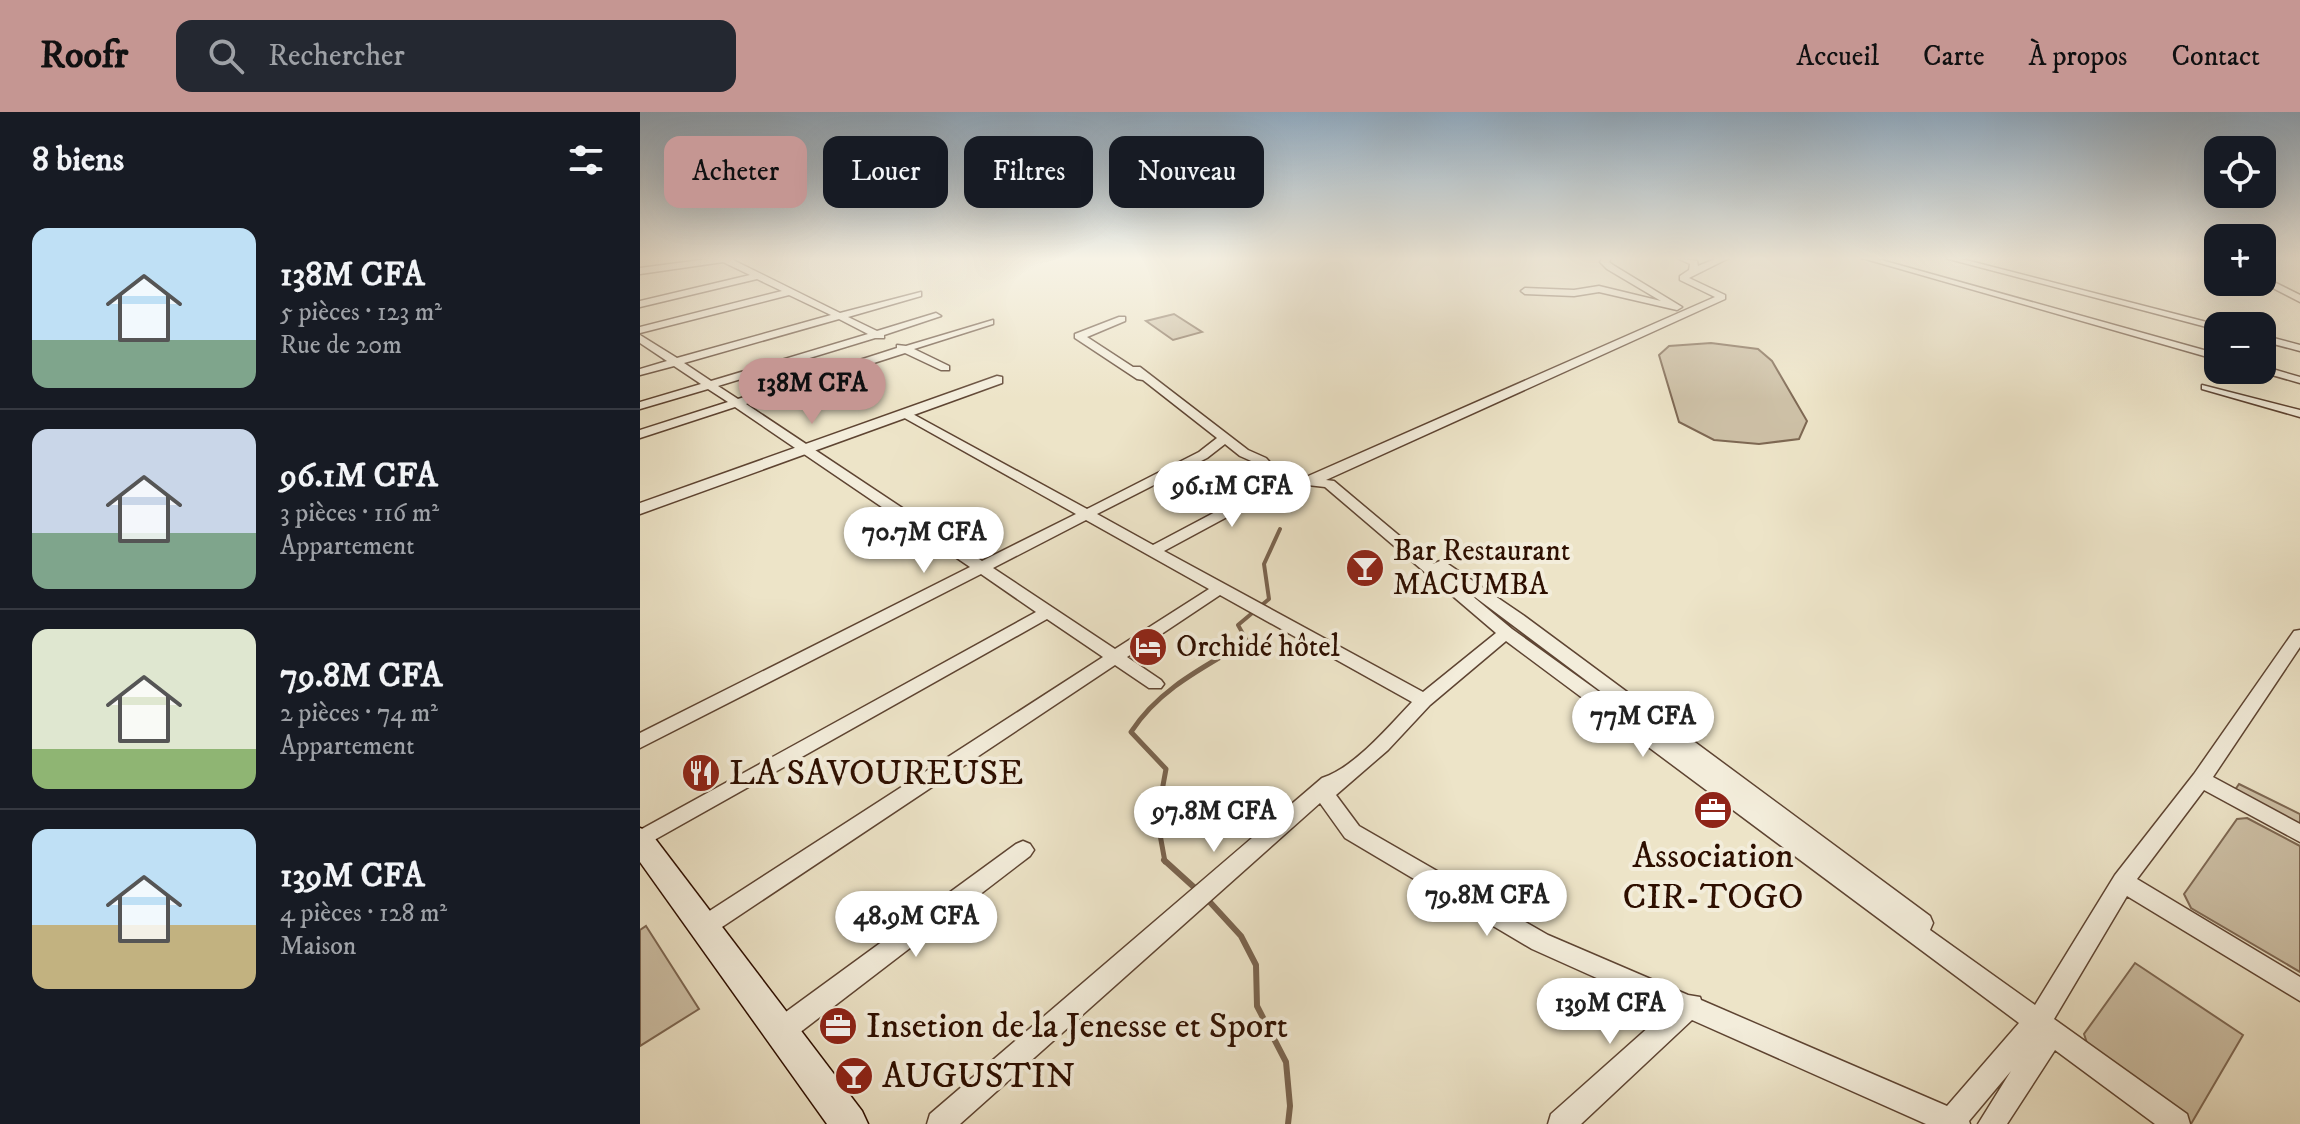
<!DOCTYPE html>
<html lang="fr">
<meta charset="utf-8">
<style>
:root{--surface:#171b24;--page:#242831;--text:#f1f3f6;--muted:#9ea1a6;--line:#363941;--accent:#c59692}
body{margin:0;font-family:"IM FELL DW Pica",serif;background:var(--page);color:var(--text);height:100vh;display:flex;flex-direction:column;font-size:30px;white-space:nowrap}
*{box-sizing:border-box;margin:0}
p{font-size:26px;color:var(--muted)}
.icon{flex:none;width:44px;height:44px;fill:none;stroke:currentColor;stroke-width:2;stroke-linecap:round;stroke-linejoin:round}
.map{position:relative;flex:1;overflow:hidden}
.drawer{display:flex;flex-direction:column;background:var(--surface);width:640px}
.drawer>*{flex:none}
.top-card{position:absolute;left:24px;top:24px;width:760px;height:72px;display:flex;gap:16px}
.buttons{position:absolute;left:1564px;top:24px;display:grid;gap:16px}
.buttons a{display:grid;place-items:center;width:72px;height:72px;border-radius:16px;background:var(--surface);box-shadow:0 8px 32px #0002;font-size:40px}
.price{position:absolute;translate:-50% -68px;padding:0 18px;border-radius:28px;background:#fff;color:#222;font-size:26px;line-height:52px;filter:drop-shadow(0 2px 4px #0008)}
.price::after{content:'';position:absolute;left:50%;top:48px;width:24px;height:18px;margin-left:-12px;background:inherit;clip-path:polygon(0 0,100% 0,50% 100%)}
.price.selected{background:var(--accent);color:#111}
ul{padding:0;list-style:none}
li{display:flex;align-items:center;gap:24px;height:200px;padding:0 32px}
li+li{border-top:2px solid var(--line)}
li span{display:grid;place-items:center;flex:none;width:224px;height:160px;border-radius:16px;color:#555}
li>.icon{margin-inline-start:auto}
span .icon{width:96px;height:96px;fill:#fffc;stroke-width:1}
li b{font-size:34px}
h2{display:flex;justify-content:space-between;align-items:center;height:96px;padding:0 32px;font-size:34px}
.pill{padding:0 28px;border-radius:16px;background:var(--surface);box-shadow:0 8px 32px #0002;font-size:28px;line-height:72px}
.pill.selected{background:var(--accent);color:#111}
header{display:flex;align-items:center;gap:48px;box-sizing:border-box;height:112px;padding:0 40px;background:var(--accent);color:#111}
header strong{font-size:38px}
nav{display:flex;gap:44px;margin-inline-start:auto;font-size:28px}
.search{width:560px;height:72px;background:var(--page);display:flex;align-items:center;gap:20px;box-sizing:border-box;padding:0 28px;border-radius:16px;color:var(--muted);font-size:30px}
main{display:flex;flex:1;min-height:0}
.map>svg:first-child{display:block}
.green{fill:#cdc0a6;stroke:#7e6853;stroke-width:2}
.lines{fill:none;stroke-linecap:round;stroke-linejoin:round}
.stream-far2{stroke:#7a644f;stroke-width:4}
.stream-far1{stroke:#7a644f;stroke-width:5}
.stream{stroke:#7a644f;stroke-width:6}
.minor-casing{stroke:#5e4432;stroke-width:3}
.tertiary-casing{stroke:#5e4432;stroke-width:3}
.secondary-casing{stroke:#2e0f00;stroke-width:3}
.minor{fill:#f3eddb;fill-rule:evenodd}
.tertiary{fill:#f3eddb;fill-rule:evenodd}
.secondary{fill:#f3eddb;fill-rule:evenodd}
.labels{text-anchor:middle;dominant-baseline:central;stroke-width:8;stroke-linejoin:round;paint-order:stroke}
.poi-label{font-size:30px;fill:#2e0f00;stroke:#f3eddb;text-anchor:start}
.near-poi-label{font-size:36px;fill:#2e0f00;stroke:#f3eddb;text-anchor:start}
</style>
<header>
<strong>Roofr</strong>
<div class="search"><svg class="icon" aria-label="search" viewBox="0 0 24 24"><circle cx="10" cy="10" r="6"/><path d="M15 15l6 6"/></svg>Rechercher</div>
<nav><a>Accueil</a><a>Carte</a><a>À propos</a><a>Contact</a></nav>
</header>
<main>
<section class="drawer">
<h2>8 biens<svg class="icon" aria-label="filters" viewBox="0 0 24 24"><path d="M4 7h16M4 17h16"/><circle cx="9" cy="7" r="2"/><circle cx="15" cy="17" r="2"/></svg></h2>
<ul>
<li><span style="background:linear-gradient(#bfe0f5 70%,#7fa58c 0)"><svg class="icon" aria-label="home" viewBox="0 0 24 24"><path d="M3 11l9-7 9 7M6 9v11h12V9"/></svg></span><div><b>138M CFA</b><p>5 pièces · 123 m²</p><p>Rue de 20m</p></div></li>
<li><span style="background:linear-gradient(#c9d6e8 65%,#7fa58c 0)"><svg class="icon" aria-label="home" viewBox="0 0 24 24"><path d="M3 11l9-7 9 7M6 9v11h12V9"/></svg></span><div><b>96.1M CFA</b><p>3 pièces · 116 m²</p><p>Appartement</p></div></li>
<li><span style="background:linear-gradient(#dfe7d0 75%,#8fb573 0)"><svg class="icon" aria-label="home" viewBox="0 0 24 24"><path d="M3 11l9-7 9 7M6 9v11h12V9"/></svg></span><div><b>79.8M CFA</b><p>2 pièces · 74 m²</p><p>Appartement</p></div></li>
<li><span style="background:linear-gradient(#bfe0f5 60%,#c2b280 0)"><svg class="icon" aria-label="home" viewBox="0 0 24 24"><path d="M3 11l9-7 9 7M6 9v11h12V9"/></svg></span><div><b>139M CFA</b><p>4 pièces · 128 m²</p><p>Maison</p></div></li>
</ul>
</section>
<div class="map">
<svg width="1660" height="1012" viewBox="0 0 1660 1012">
<rect width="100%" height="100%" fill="#ede4c8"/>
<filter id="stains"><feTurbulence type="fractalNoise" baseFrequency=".0025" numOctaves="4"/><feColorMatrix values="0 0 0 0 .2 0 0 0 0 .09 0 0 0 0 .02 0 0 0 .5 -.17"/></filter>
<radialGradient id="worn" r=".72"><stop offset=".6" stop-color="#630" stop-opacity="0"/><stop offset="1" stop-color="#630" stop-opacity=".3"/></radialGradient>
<g class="green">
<path d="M 534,202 L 562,220 L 533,228 L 506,209 Z"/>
<path d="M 1071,231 L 1118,237 L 1132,249 L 1167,309 L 1159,327 L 1119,332 L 1074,328 L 1039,310 L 1019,243 L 1029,234 Z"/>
<path d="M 1599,672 L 1660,702 L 1660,713 L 1595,678 Z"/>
<path d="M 1607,706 L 1660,734 L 1660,860 L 1551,796 L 1544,782 L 1597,707 Z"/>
<path d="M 6,814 L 59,897 L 0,934 L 0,818 Z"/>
<path d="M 1495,851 L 1603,923 L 1551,1012 L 1448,934 L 1444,922 Z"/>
</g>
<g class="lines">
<path class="stream-far2" d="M 585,542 L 607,529 L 598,513 L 629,487 L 624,452 L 640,417"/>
<path class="stream-far1" d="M 525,750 L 517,706 L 526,657 L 491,620 C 515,583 551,562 589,540"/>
<g class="stream">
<path d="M 524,748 L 556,777"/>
<path d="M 568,788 L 601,824 L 616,853 L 617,894 L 646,950 L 650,994 L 648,1012"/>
</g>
<defs>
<g id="minor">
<path d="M 76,146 L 95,146 L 93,148 L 200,201 L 281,180 L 281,184 L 208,205 L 237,219 L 296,201 L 301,204 L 244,223 L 244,226 L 235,226 L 78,274 L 98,287 L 257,236 L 257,233 L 266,234 L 353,208 L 353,212 L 274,237 L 309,254 L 309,258 L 301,258 L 265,241 L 106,292 L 342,449 L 436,402 L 261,304 L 261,300 L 269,300 L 447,397 L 559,340 L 577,326 L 503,268 L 497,267 L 435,226 L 435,222 L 479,205 L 485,205 L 485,209 L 447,225 L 493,255 L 500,255 L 608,338 L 626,346 L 642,363 L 666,365 L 1075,185 L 1040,168 L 1040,164 L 1049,158 L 1050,152 L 1037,146 L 1057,149 L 1058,154 L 1078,146 L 1089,146 L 1049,166 L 1085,183 L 1085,187 L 686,368 L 694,369 L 793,452 L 800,449 L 805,450 L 883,503 L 1290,804 L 1293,811 L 1290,818 L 1395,893 L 1475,763 L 1554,662 L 1654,519 L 1660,518 L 1660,535 L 1573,665 L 1660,712 L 1660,730 L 1564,678 L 1497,767 L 1660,865 L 1660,889 L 1487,784 L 1414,907 L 1547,1002 L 1550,1012 L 1515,1012 L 1415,938 L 1367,1012 L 1338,1012 L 1371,959 L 1329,1009 L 1330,1012 L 1286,1012 L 1052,908 L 941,1012 L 908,1012 L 911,1002 L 1028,898 L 892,837 L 705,726 L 680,691 L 320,1012 L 287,1012 L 290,1002 L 682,666 C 714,656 748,615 772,590 L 580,483 L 487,545 L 521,568 L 524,572 L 521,576 L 509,576 L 475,553 L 73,821 L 65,824 L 57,821 L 54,814 L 57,807 L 463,545 L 407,507 L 0,736 L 0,718 L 396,500 L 341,462 L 0,636 L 0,621 L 330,455 L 95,295 L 0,326 L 0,318 L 88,290 L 68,277 L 0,297 L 0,290 L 61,272 L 34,254 L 0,263 L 0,257 L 27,249 L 0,231 L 0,223 L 37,246 L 191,203 L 149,183 L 0,221 L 0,215 L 142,179 L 117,167 L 0,195 L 0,189 L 110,163 L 83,150 L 0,162 L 0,156 ZM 199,207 L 228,222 L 71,269 L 44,251 ZM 585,332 L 600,344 L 618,352 L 634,369 L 513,433 L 457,402 L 567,346 ZM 650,371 L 685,375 L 856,521 L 783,580 L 524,439 ZM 446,408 L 569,477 L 475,537 L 353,456 ZM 819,473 L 1015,620 L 872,517 ZM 866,529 L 1379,911 L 1307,994 L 1061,888 L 1060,885 L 1048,883 L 908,823 L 719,714 L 696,683 L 748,638 L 790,593 Z"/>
<path d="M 963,146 L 971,146 L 969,150 L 973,153 L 1042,195 L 1037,198 L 959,180 L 934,184 L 885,182 L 881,179 L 885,176 L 934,178 L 959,174 L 1021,189 L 967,157 L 960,150 Z"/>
<path d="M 1222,146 L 1234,146 L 1578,242 L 1578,248 Z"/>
<path d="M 1305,146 L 1318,146 L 1582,214 L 1578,214 L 1578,218 Z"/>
<path d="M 1622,164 L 1660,183 L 1660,190 L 1621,170 Z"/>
<path d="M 1622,223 L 1660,233 L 1660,239 L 1622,229 Z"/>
<path d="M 1622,254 L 1660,265 L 1660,271 L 1618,259 L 1622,258 Z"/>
<path d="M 1562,273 L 1660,298 L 1660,305 L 1562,277 Z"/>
<path d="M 383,729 L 390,732 L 394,738 L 390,744 L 150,928 L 141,931 L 132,928 L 129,919 L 132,910 L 376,732 Z"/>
</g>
<path id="tertiary" d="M 357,264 L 362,265 L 362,271 L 0,402 L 0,391 Z"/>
<path id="secondary" d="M 0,716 L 10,720 L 222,999 L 228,1012 L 187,1012 L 0,750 Z"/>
</defs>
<use href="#minor" class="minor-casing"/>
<use href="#tertiary" class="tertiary-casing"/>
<use href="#secondary" class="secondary-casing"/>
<use href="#minor" class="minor"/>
<use href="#tertiary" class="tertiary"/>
<use href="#secondary" class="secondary"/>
</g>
<linearGradient id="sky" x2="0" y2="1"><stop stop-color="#90aac0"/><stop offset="0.51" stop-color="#f7f3e6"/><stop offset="1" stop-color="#f7f3e6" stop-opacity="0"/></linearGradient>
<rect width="1660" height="287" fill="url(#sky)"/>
<defs>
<symbol id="bar-disc" viewBox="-11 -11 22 22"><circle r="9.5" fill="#8f2418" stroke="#f3eddb"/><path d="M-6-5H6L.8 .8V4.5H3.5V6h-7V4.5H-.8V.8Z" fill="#fff"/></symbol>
<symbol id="hotel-disc" viewBox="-11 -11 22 22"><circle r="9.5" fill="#8f2418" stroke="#f3eddb"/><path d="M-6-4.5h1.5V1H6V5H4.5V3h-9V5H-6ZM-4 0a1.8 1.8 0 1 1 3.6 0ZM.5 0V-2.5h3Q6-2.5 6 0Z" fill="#fff"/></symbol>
<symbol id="restaurant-disc" viewBox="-11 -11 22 22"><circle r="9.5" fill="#8f2418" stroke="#f3eddb"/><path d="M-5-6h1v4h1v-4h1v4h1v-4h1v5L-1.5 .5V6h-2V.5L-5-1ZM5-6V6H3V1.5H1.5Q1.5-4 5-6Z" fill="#fff"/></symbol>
<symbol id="office-disc" viewBox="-11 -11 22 22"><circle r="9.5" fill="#8f2418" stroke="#f3eddb"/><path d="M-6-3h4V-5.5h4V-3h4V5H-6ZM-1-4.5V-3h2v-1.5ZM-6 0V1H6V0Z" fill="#fff"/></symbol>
</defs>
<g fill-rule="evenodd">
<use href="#bar-disc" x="703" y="434" width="44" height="44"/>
<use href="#hotel-disc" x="486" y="513" width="44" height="44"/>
<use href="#restaurant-disc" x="39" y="639" width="44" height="44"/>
<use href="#office-disc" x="1051" y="676" width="44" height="44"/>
<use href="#office-disc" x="176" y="892" width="44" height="44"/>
<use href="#bar-disc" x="192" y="942" width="44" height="44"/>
</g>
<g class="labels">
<g class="poi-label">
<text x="753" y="439">Bar Restaurant<tspan x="753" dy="34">MACUMBA</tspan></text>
<text x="536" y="535">Orchidé hôtel</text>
</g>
<g class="near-poi-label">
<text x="89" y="661">LA SAVOUREUSE</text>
<text x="1073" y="744" text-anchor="middle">Association<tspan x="1073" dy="41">CIR-TOGO</tspan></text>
<text x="226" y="914">Insetion de la Jenesse et Sport</text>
<text x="242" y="964">AUGUSTIN</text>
</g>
</g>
<rect width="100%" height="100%" filter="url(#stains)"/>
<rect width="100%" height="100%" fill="url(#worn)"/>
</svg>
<div class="buttons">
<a><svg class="icon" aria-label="locate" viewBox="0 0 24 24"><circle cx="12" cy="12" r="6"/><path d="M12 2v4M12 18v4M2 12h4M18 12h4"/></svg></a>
<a>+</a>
<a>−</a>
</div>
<b class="price selected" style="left:172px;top:314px">138M CFA</b>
<b class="price" style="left:592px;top:417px">96.1M CFA</b>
<b class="price" style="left:284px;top:463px">70.7M CFA</b>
<b class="price" style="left:1003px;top:647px">77M CFA</b>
<b class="price" style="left:574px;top:742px">97.8M CFA</b>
<b class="price" style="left:847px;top:826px">79.8M CFA</b>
<b class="price" style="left:276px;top:847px">48.9M CFA</b>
<b class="price" style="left:970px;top:934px">139M CFA</b>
<div class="top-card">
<a class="pill selected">Acheter</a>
<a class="pill">Louer</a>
<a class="pill">Filtres</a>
<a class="pill">Nouveau</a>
</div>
</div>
</main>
